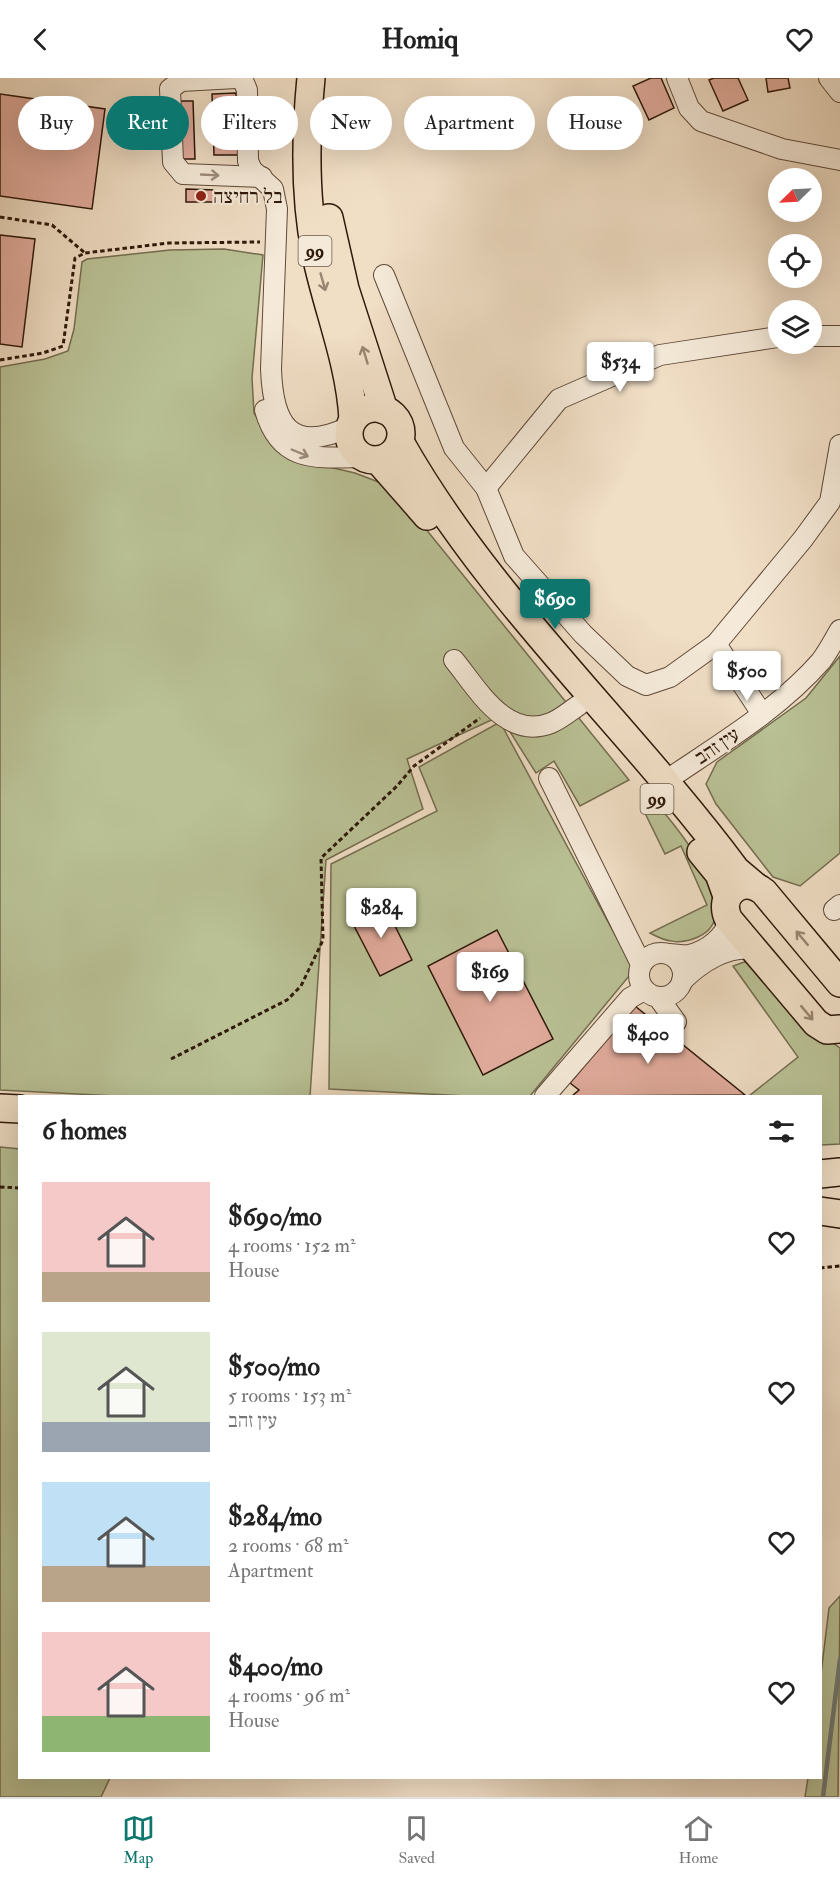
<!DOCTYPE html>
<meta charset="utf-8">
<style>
:root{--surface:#fff;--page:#f2f2f2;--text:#222;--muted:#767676;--line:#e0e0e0;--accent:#0f766e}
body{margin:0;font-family:"IM FELL Double Pica","Frank Ruhl Libre",serif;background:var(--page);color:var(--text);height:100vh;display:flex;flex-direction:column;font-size:22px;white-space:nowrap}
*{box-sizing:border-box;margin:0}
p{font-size:20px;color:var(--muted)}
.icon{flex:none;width:33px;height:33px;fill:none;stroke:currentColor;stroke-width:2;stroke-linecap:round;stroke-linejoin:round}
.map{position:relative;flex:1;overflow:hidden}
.sheet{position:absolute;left:18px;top:1017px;width:804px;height:684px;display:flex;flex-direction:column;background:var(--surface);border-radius:0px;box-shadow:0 6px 24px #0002}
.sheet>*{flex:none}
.top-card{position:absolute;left:18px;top:18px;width:804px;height:54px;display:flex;gap:12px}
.needle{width:39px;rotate:246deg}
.buttons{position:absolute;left:768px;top:90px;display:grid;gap:12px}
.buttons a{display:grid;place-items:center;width:54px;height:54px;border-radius:50%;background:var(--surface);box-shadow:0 6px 24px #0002;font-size:30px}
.price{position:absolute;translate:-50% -51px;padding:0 14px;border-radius:6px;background:#fff;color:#222;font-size:20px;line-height:39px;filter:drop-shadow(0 2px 3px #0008)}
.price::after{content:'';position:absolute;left:50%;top:36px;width:18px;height:14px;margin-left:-9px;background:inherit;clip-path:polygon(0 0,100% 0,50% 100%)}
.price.current{background:var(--accent);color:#fff}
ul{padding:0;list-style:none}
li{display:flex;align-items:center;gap:18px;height:150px;padding:0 24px}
li span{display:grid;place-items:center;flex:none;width:168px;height:120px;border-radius:0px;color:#555}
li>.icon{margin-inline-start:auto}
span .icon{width:72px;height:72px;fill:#fffc;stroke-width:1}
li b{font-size:26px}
h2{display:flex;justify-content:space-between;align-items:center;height:72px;padding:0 24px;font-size:26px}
.chip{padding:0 21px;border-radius:27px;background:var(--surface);box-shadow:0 6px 24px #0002;font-size:21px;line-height:54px}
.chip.current{background:var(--accent);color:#fff}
header{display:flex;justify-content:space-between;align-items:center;height:78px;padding:0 24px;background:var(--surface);font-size:27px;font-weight:700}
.tab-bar{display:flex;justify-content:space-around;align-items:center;height:84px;border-top:2px solid var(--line);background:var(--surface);font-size:16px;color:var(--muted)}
.tab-bar a{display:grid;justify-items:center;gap:3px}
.tab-bar .current{color:var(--accent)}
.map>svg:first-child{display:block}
.green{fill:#b9c195;stroke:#746d50;stroke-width:1.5}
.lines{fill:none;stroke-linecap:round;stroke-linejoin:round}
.stream{stroke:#717a75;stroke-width:4.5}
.building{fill:#e1ab9c;stroke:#2f190a;stroke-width:1.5}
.minor-casing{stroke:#5f4a39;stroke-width:22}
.highway-casing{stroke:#2f190a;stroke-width:30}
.path{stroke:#2f190a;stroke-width:3;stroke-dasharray:4.5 3;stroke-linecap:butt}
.minor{stroke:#f5ead9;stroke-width:20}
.highway{stroke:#f0dec5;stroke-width:27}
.oneway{stroke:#9c8c7c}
.oneway2{stroke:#998571}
.poi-dot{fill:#8f2418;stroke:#f5ead9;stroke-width:2}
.labels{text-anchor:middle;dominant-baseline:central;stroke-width:4.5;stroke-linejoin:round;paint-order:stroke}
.shield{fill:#f5ead9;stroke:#6a5848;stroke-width:1.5}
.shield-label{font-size:18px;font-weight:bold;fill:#2f190a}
.poi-label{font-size:20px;fill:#2f190a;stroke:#f5ead9;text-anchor:start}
.street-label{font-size:20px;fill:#2f190a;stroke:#f5ead9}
</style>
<header><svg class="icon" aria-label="back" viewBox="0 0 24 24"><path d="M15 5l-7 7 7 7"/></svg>Homiq<svg class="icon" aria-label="heart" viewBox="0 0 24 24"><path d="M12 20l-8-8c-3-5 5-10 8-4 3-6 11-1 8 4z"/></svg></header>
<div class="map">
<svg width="840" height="1719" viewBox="0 0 840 1719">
<rect width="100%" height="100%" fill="#f0dec5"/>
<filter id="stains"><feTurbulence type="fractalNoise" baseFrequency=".00333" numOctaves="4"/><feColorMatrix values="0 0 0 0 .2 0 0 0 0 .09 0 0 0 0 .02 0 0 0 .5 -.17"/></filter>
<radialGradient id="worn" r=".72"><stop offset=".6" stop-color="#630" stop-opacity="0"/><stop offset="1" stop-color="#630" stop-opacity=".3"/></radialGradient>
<g class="green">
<path d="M 224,171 L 263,177 L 252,300 L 254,335 L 265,353 L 286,379 L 355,395 L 381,405 L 425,450 L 629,702 L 580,728 L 554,683 L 536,695 L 500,638 L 407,681 L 423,731 L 326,782 L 310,1018 L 115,1018 L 0,1012 L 0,289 L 45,281 L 68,273 L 74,251 L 82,184 L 87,181 L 170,172 Z"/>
<path d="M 840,578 L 840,775 L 800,808 L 773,799 L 716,726 L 706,706 L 717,684 L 806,620 Z"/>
<path d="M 500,644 L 634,892 L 530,1018 L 467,1018 L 329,1011 L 331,786 L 437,733 L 419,689 Z"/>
<path d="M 655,724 C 676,748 750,836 698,859 C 680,867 666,864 650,855 L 707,827 L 681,768 L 665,776 L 643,731 Z"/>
<path d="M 744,884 L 753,886 L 805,946 L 840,970 L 840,1066 L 821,1067 L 820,1018 L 749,1018 L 798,979 L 733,888 Z"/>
<path d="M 0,1069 L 20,1071 L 20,1700 L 110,1700 L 101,1719 L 0,1719 Z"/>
<path d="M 840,1518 L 838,1719 L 805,1719 L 808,1700 L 820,1700 L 821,1596 L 829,1530 Z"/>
</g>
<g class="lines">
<path class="stream" d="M 823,1719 L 840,1581"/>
</g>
<g class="building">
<path d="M 651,0 L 661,0 L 674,30 L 649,42 L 633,8 Z"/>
<path d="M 714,0 L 738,0 L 748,22 L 723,33 L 709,2 Z"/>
<path d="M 766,0 L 788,0 L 790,10 L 768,14 Z"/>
<path d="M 236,15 L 238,77 L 214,77 L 212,16 Z"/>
<path d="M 0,16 L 105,31 L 92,131 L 0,118 Z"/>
<path d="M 174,23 L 193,23 L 195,81 L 175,81 Z"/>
<path d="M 186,111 L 215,112 L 215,124 L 186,124 Z"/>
<path d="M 0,157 L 35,161 L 22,269 L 0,266 Z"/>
<path d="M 383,824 L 412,882 L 380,898 L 350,840 Z"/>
<path d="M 497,852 L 553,961 L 483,997 L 428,888 Z"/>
<path d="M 635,928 L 745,1017 L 572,1018 L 579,1012 L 570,1005 Z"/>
</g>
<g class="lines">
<defs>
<g id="minor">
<path d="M 236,0 L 181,3 L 170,11 L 173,84 L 183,96 L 262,99"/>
<path d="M 242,0 L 247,12 L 248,83 L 252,92 L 273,111 L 277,131 L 271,291 C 273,348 291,376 349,349"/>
<path d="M 677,0 L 689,30 L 701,43 L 782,71 L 840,82"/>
<path d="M 829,0 L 840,14"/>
<path d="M 384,197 L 454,370 L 486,410 L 514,478 L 583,556 L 627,598 L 646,607 L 670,599 L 716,566 L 803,461 L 830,424 L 840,367"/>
<path d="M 812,258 L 840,258"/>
<path d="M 265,332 C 280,385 316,380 362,379"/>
<path d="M 486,410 L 559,321 L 660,277 L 778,259"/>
<path d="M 716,566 L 762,636"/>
<path d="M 454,582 C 477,610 506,663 551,645 C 561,641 570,633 579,627"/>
<path d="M 549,700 L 641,886"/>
<path d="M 664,704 C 718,667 777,633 821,583 C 828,574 834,562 840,552"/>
<path d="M 834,832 L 840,827"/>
<circle cx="661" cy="897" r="22"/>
<path d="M 669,876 C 675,876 684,878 689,877 C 707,873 725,859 729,842"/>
<path d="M 682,903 C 700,885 727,867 754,871"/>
<path d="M 658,919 L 676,944"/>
<path d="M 545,1018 L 630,920 L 644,912"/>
</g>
<g id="highway">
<path d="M 311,0 C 305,61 304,126 318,186 C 330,238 350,287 353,341"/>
<path d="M 329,140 L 345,211 L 384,332"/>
<circle cx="375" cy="356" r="26"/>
<path d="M 400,364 C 489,522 628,647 736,792 L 755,808"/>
<path d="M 378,382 L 427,438"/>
<path d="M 701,774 L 719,796 L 727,818"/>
<path d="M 840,905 L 764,814 C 742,796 716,817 729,842 L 816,945 L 827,952 L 840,951"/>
<path d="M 0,1030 L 20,1031"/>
<path d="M 820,1096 L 840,1094"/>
<path d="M 820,1133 L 840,1136"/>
</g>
</defs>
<use href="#minor" class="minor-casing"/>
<use href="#highway" class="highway-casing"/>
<g class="path">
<path d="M 0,139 L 52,147 L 85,175"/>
<path d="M 0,282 L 43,275 L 63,268 L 75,180 L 85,175 L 169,165 L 260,164"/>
<path d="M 171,981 L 287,922 L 301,908 L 323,862 L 321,780 L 397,708 L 414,688 L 480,640"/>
<path d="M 0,1109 L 20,1110"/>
<path d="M 820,1190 L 840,1188"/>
</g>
<use href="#minor" class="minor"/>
<use href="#highway" class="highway"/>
</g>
<defs><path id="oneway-shaft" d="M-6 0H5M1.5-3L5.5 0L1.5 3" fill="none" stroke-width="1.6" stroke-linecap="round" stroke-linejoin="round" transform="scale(1.5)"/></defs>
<g class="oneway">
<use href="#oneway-shaft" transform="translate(210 97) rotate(3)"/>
<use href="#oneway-shaft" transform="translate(300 375) rotate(23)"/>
</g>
<g class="oneway2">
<use href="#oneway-shaft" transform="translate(323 204) rotate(74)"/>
<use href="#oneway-shaft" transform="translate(365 277) rotate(-107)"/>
<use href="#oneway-shaft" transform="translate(802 860) rotate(-130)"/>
<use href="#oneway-shaft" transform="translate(807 935) rotate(50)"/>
</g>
<circle class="poi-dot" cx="201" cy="118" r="6"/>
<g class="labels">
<g class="shield">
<rect x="298.5" y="158" width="33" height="30" rx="4.5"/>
<rect x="640.5" y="706" width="33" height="30" rx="4.5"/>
</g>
<g class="shield-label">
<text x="315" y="173">99</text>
<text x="657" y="721">99</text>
</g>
<g class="poi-label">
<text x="213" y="118">בל רחיצה</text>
</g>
<g class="street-label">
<text transform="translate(717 668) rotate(-34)">עין זהב</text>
</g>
</g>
<rect width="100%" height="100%" filter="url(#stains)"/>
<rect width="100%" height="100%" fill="url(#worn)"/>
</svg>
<div class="buttons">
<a><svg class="needle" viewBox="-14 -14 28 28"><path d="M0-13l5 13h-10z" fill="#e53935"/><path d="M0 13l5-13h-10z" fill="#767676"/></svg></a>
<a><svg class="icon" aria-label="locate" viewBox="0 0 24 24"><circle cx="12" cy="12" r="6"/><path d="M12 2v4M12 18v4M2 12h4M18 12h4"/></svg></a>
<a><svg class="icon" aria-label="layers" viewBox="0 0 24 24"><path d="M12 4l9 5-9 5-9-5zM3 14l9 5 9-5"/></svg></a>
</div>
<b class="price" style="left:620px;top:315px">$534</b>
<b class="price current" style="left:555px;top:552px">$690</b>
<b class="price" style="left:747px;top:624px">$500</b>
<b class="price" style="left:381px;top:861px">$284</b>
<b class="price" style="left:490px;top:925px">$169</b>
<b class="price" style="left:648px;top:987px">$400</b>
<div class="top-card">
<a class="chip">Buy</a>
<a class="chip current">Rent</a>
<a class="chip">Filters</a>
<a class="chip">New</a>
<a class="chip">Apartment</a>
<a class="chip">House</a>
</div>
<section class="sheet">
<h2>6 homes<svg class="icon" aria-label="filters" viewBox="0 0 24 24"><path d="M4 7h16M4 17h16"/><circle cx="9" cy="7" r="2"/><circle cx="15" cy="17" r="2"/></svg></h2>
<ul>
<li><span style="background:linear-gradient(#f6c9c9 75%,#b9a48a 0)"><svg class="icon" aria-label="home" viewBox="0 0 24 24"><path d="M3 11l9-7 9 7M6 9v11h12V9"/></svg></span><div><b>$690/mo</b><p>4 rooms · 152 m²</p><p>House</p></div><svg class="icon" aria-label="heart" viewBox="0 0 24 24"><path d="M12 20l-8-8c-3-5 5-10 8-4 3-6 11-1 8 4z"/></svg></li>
<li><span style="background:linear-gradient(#dfe7d0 75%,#9aa5b1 0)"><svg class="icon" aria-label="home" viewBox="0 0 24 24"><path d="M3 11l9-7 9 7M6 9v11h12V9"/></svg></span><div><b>$500/mo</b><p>5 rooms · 153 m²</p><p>עין זהב</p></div><svg class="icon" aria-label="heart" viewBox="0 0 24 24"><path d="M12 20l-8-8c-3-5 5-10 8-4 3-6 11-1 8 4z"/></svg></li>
<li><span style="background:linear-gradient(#bfe0f5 70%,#b9a48a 0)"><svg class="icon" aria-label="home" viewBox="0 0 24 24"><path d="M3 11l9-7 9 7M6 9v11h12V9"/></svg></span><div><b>$284/mo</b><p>2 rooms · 68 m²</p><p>Apartment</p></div><svg class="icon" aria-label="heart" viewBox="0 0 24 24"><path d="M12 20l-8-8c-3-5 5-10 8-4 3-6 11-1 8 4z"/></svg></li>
<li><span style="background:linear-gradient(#f6c9c9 70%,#8fb573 0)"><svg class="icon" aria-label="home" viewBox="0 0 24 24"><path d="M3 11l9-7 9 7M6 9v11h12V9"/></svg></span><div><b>$400/mo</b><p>4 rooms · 96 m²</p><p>House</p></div><svg class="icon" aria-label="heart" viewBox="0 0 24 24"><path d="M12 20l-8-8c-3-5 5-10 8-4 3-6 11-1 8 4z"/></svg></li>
</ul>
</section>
</div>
<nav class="tab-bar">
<a class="current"><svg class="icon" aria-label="map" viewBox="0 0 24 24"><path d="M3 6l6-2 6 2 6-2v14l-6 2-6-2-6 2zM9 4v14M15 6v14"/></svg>Map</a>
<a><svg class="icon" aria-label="saved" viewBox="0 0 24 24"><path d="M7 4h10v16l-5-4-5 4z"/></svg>Saved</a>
<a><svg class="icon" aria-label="home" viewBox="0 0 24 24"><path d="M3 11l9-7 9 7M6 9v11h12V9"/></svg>Home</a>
</nav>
